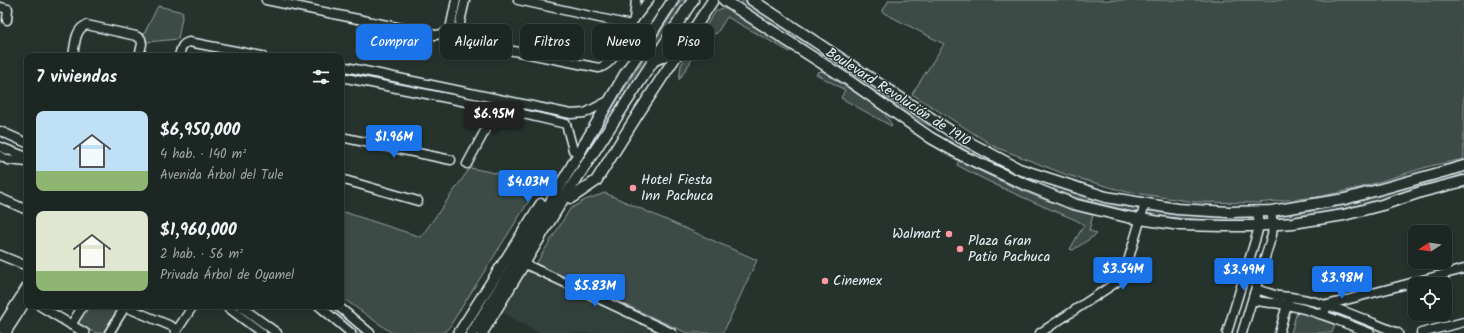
<!DOCTYPE html>
<html lang="es">
<meta charset="utf-8">
<style>
:root{--surface:#1c2622;--page:#252e2a;--text:#f1f3f6;--muted:#a0a5a5;--line:#3a4340;--accent:#1a73e8}
body{margin:0;font-family:Kalam,sans-serif;background:var(--page);color:var(--text);height:100vh;display:flex;flex-direction:column;font-size:15px;white-space:nowrap}
*{box-sizing:border-box;margin:0}
p{font-size:13px;color:var(--muted)}
.icon{flex:none;width:22px;height:22px;fill:none;stroke:currentColor;stroke-width:2;stroke-linecap:round;stroke-linejoin:round}
.map{position:relative;flex:1;overflow:hidden}
.side{position:absolute;left:24px;top:53px;width:320px;height:256px;display:flex;flex-direction:column;background:var(--surface);border-radius:8px;box-shadow:0 2px 6px #0003,0 0 0 1px var(--line)}
.side>*{flex:none}
.top-card{position:absolute;left:356px;top:24px;width:380px;height:36px;display:flex;gap:8px}
.needle{width:26px;rotate:258deg}
.controls{position:absolute;left:1408px;top:225px;display:grid;gap:8px}
.controls a{display:grid;place-items:center;width:44px;height:44px;border-radius:8px;background:var(--surface);box-shadow:0 2px 6px #0003,0 0 0 1px var(--line);font-size:20px}
.price{position:absolute;translate:-50% -34px;padding:0 9px;border-radius:4px;background:var(--accent);color:#fff;font-size:13px;line-height:26px;filter:drop-shadow(0 1px 2px #0008)}
.price::after{content:'';position:absolute;left:50%;top:24px;width:12px;height:9px;margin-left:-6px;background:inherit;clip-path:polygon(0 0,100% 0,50% 100%)}
.price.on{background:#222;color:#fff}
ul{padding:0;list-style:none}
li{display:flex;align-items:center;gap:12px;height:100px;padding:0 12px}
li span{display:grid;place-items:center;flex:none;width:112px;height:80px;border-radius:8px;color:#555}
li>.icon{margin-inline-start:auto}
span .icon{width:48px;height:48px;fill:#fffc;stroke-width:1}
li b{font-size:17px}
h2{display:flex;justify-content:space-between;align-items:center;height:48px;padding:0 12px;font-size:17px}
.tag{padding:0 14px;border-radius:8px;background:var(--surface);box-shadow:0 2px 6px #0003,0 0 0 1px var(--line);font-size:14px;line-height:36px}
.tag.on{background:var(--accent);color:#fff}
.map>svg:first-child{display:block}
.built{fill:#333f3a}
.green{fill:#3e4b47;stroke:#939ea0}
.lines{fill:none;stroke-linecap:round;stroke-linejoin:round}
.minor-casing{stroke:#e8f1f8;stroke-width:11}
.major-casing{stroke:#e8f1f8;stroke-width:13}
.minor{stroke:#26332d;stroke-width:8}
.major{stroke:#26332d;stroke-width:10}
.poi-dot{fill:#ff9aa2;stroke:#26332d;stroke-width:1.5}
.labels{text-anchor:middle;dominant-baseline:central;stroke-width:3;stroke-linejoin:round;paint-order:stroke}
.street-label{font-size:14px;fill:#e8f1f8;stroke:#26332d}
.poi-label{font-size:14px;fill:#e8f1f8;stroke:#26332d;text-anchor:start}
</style>
<div class="map">
<svg width="1464" height="333" viewBox="0 0 1464 333">
<rect width="100%" height="100%" fill="#26332d"/>
<filter id="ink" filterUnits="userSpaceOnUse"><feTurbulence type="fractalNoise" baseFrequency=".025" numOctaves="2"/><feDisplacementMap in="SourceGraphic" scale="8" xChannelSelector="R" yChannelSelector="G"/><feConvolveMatrix kernelMatrix="1 2 1 2 8 2 1 2 1" color-interpolation-filters="sRGB"/></filter>
<g filter="url(#ink)">
<path class="built" d="M 528,270 L 657,333 L 539,333 L 502,312 Z"/>
<g class="green">
<path d="M 681,0 L 687,0 L 611,118 L 568,180 L 607,116 Z"/>
<path d="M 743,0 L 807,42 L 805,46 L 740,4 Z"/>
<path d="M 889,0 L 1464,0 L 1464,159 L 1430,166 L 1359,188 L 1318,197 L 1257,203 L 1195,202 L 1127,192 L 1067,175 L 995,147 L 912,94 L 944,44 L 882,12 Z"/>
<path d="M 158,6 L 183,12 L 178,39 L 147,42 L 144,34 Z"/>
<path d="M 722,8 L 729,10 L 791,50 L 790,52 L 727,17 L 717,33 L 708,36 L 705,34 L 702,37 L 705,39 L 679,80 L 681,65 L 715,12 Z"/>
<path d="M 840,67 L 853,72 L 931,124 L 930,126 L 917,119 L 840,68 Z"/>
<path d="M 341,70 L 494,100 L 493,104 L 341,73 Z"/>
<path d="M 822,71 L 882,110 L 892,125 L 891,126 L 841,98 L 845,90 L 816,74 L 818,72 Z"/>
<path d="M 962,144 L 1011,169 L 1010,170 L 986,162 L 960,147 Z"/>
<path d="M 959,160 C 1002,183 1046,203 1093,215 L 1089,230 L 1097,234 L 1073,250 L 1070,249 L 1084,225 L 1076,220 C 1035,203 995,186 957,165 Z"/>
<path d="M 470,168 L 541,182 L 448,329 L 442,333 L 392,333 L 341,297 L 341,211 L 421,237 Z"/>
<path d="M 1464,174 L 1464,178 L 1357,206 L 1312,215 L 1274,219 L 1274,215 L 1312,211 L 1356,202 L 1444,177 Z"/>
<path d="M 1055,186 L 1100,200 L 1138,209 L 1140,210 L 1140,212 L 1137,213 L 1078,198 L 1053,190 Z"/>
<path d="M 605,193 L 757,260 L 723,333 L 687,333 L 536,264 L 570,209 L 585,200 Z"/>
<path d="M 1153,210 L 1199,216 L 1244,216 L 1244,220 L 1216,221 L 1153,216 L 1149,213 Z"/>
<path d="M 88,306 L 108,306 L 117,310 L 103,333 L 95,333 L 78,323 Z"/>
<path d="M 324,306 L 333,306 L 365,333 L 357,333 Z"/>
<path d="M 1297,311 L 1335,325 L 1332,333 L 1291,333 Z"/>
</g>
<g class="lines">
<defs>
<g id="minor">
<path d="M 266,0 L 435,35 L 443,34 L 450,29 L 456,0"/>
<path d="M 465,0 C 463,13 455,30 464,41 L 599,68 C 615,64 623,39 630,26 C 635,17 643,8 649,0"/>
<path d="M 518,0 L 631,25"/>
<path d="M 0,7 L 8,9 L 7,20"/>
<path d="M 634,19 L 636,0"/>
<path d="M 73,56 C 75,45 75,28 87,25 L 136,36 L 141,39 L 142,44 L 139,56"/>
<path d="M 179,56 C 181,49 181,44 189,42 L 262,56"/>
<path d="M 341,66 L 571,114 L 585,113 L 606,102"/>
<path d="M 341,77 L 497,108 L 566,124 L 573,150"/>
<path d="M 0,131 L 27,143"/>
<path d="M 341,137 L 451,160"/>
<path d="M 0,147 L 27,157"/>
<path d="M 0,156 L 8,160 L 27,162"/>
<path d="M 467,164 L 499,105"/>
<path d="M 341,179 L 418,201"/>
<path d="M 0,198 L 27,210"/>
<path d="M 0,255 L 27,266"/>
<path d="M 527,265 L 672,333"/>
<path d="M 1279,296 C 1320,298 1360,318 1398,333"/>
<path d="M 1271,303 L 1256,301 L 1254,294 L 1259,290 L 1275,295"/>
<path d="M 1274,303 C 1308,307 1339,321 1370,333"/>
<path d="M 40,306 L 85,333"/>
<path d="M 123,306 L 171,326 L 177,330"/>
<path d="M 226,306 L 262,333"/>
<path d="M 240,306 L 277,333"/>
<path d="M 319,306 L 351,333"/>
<path d="M 338,306 L 370,333"/>
<path d="M 1324,315 L 1327,305 L 1464,269"/>
<path d="M 71,325 L 83,306"/>
<path d="M 0,329 L 27,286"/>
<path d="M 6,333 L 27,300"/>
<path d="M 109,333 L 125,307"/>
<path d="M 175,333 L 193,306"/>
<path d="M 1040,333 L 1123,278 L 1145,204"/>
<path d="M 1227,333 L 1257,234 L 1259,225 L 1257,212"/>
<path d="M 1242,333 L 1272,235 L 1273,224 L 1271,211"/>
<path d="M 1279,333 L 1288,301"/>
<path d="M 1421,333 L 1464,322"/>
</g>
<g id="major">
<path d="M 724,0 L 845,78 L 931,138 L 963,156 L 1017,181 L 1073,204 L 1127,217 L 1180,225 L 1223,226 L 1251,226 L 1293,223 L 1344,215 L 1382,205 L 1421,192 L 1464,181"/>
<path d="M 752,0 L 961,138 L 1019,169 L 1106,197 L 1177,209 L 1229,212 L 1271,211 L 1345,199 L 1464,166"/>
<path d="M 655,60 L 672,52 L 679,41"/>
<path d="M 571,198 L 596,181 L 638,114 L 713,0"/>
<path d="M 459,333 L 541,204"/>
<path d="M 472,333 L 521,253 L 625,74 L 673,0"/>
<path d="M 482,333 L 562,201 L 693,0"/>
</g>
</defs>
<use href="#minor" class="minor-casing"/>
<use href="#major" class="major-casing"/>
<use href="#minor" class="minor"/>
<use href="#major" class="major"/>
</g>
</g>
<g class="poi-dot">
<circle cx="633" cy="188" r="4"/>
<circle cx="949" cy="234" r="4"/>
<circle cx="960" cy="249" r="4"/>
<circle cx="825" cy="281" r="4"/>
</g>
<g class="labels">
<g class="street-label">
<text transform="translate(898 97) rotate(33)">Boulevard Revolución de 1910</text>
</g>
<g class="poi-label">
<text x="641" y="180">Hotel Fiesta<tspan x="641" dy="16">Inn Pachuca</tspan></text>
<text x="941" y="234" text-anchor="end">Walmart</text>
<text x="968" y="241">Plaza Gran<tspan x="968" dy="16">Patio Pachuca</tspan></text>
<text x="833" y="281">Cinemex</text>
</g>
</g>
</svg>
<div class="controls">
<a><svg class="needle" viewBox="-14 -14 28 28"><path d="M0-13l5 13h-10z" fill="#e53935"/><path d="M0 13l5-13h-10z" fill="#a0a5a5"/></svg></a>
<a><svg class="icon" aria-label="locate" viewBox="0 0 24 24"><circle cx="12" cy="12" r="6"/><path d="M12 2v4M12 18v4M2 12h4M18 12h4"/></svg></a>
</div>
<b class="price on" style="left:494px;top:136px">$6.95M</b>
<b class="price" style="left:394px;top:159px">$1.96M</b>
<b class="price" style="left:528px;top:204px">$4.03M</b>
<b class="price" style="left:1123px;top:291px">$3.54M</b>
<b class="price" style="left:1244px;top:292px">$3.49M</b>
<b class="price" style="left:1342px;top:300px">$3.98M</b>
<b class="price" style="left:595px;top:308px">$5.83M</b>
<div class="top-card">
<a class="tag on">Comprar</a>
<a class="tag">Alquilar</a>
<a class="tag">Filtros</a>
<a class="tag">Nuevo</a>
<a class="tag">Piso</a>
</div>
<section class="side">
<h2>7 viviendas<svg class="icon" aria-label="filters" viewBox="0 0 24 24"><path d="M4 7h16M4 17h16"/><circle cx="9" cy="7" r="2"/><circle cx="15" cy="17" r="2"/></svg></h2>
<ul>
<li><span style="background:linear-gradient(#bfe0f5 75%,#8fb573 0)"><svg class="icon" aria-label="home" viewBox="0 0 24 24"><path d="M3 11l9-7 9 7M6 9v11h12V9"/></svg></span><div><b>$6,950,000</b><p>4 hab. · 140 m²</p><p>Avenida Árbol del Tule</p></div></li>
<li><span style="background:linear-gradient(#dfe7d0 75%,#8fb573 0)"><svg class="icon" aria-label="home" viewBox="0 0 24 24"><path d="M3 11l9-7 9 7M6 9v11h12V9"/></svg></span><div><b>$1,960,000</b><p>2 hab. · 56 m²</p><p>Privada Árbol de Oyamel</p></div></li>
</ul>
</section>
</div>
